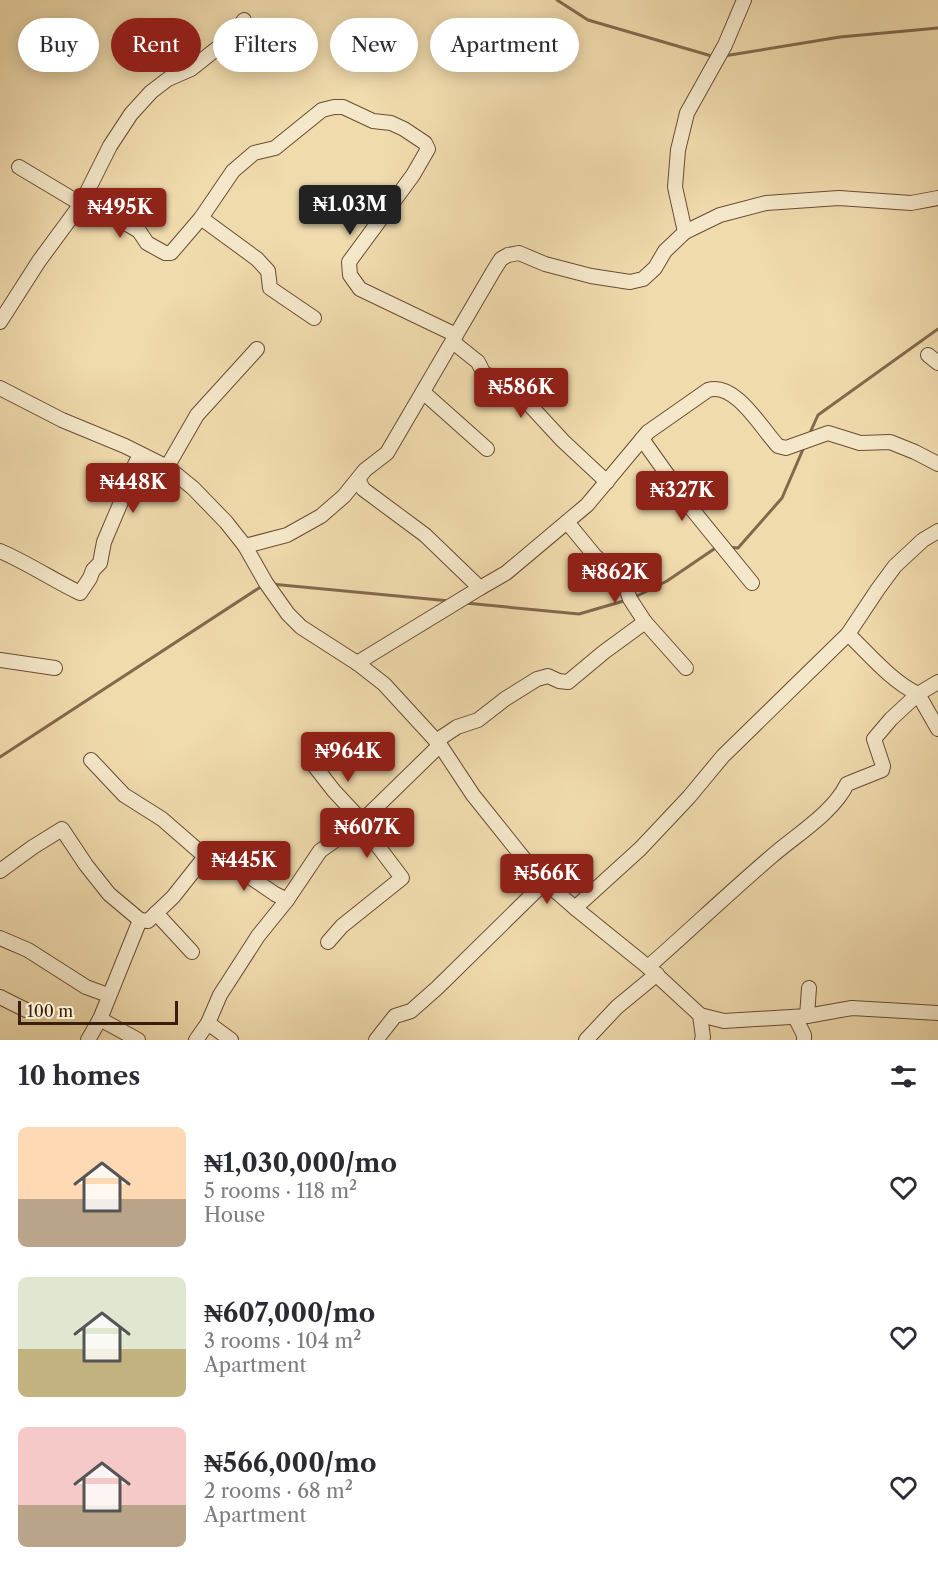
<!DOCTYPE html>
<meta charset="utf-8">
<style>
:root{--surface:#fff;--page:#f2f2f3;--text:#2b2b33;--muted:#7c7c81;--accent:#8f2418}
body{margin:0;font-family:"Libre Caslon Text",serif;background:var(--page);color:var(--text);height:100vh;display:flex;flex-direction:column;font-size:22px;white-space:nowrap}
*{box-sizing:border-box;margin:0}
p{font-size:20px;color:var(--muted)}
.icon{flex:none;width:33px;height:33px;fill:none;stroke:currentColor;stroke-width:2;stroke-linecap:round;stroke-linejoin:round}
.map{position:relative;height:1040px;overflow:hidden}
.details{display:flex;flex-direction:column;background:var(--surface);flex:1}
.details>*{flex:none}
.guide{position:absolute;left:18px;top:18px;width:600px;height:54px;display:flex;gap:12px}
.scale{position:absolute;left:18px;bottom:15px;width:160px;box-sizing:border-box;padding-left:6px;border:3px solid #3a1e0d;border-top:0;font-size:16px;line-height:21px;white-space:nowrap;color:#3a1e0d;-webkit-text-stroke:4px #f5e8ca;paint-order:stroke}
.price{position:absolute;translate:-50% -51px;padding:0 14px;border-radius:6px;background:var(--accent);color:#fff;font-size:20px;line-height:39px;filter:drop-shadow(0 2px 3px #0008)}
.price::after{content:'';position:absolute;left:50%;top:36px;width:18px;height:14px;margin-left:-9px;background:inherit;clip-path:polygon(0 0,100% 0,50% 100%)}
.price.selected{background:#222;color:#fff}
ul{padding:0;list-style:none}
li{display:flex;align-items:center;gap:18px;height:150px;padding:0 18px}
li span{display:grid;place-items:center;flex:none;width:168px;height:120px;border-radius:9px;color:#555}
li>.icon{margin-inline-start:auto}
span .icon{width:72px;height:72px;fill:#fffc;stroke-width:1}
li b{font-size:26px}
h2{display:flex;justify-content:space-between;align-items:center;height:72px;padding:0 18px;font-size:26px}
.tag{padding:0 21px;border-radius:27px;background:var(--surface);box-shadow:0 3px 15px #0003;font-size:21px;line-height:54px}
.tag.selected{background:var(--accent);color:#fff}
.map>svg:first-child{display:block}
.lines{fill:none;stroke-linecap:round;stroke-linejoin:round}
.stream{stroke:#82694d;stroke-width:3}
.street-casing{stroke:#684d35;stroke-width:16}
.street{stroke:#f5e8ca;stroke-width:14}
</style>
<div class="map">
<svg width="938" height="1040" viewBox="0 0 938 1040">
<rect width="100%" height="100%" fill="#f0dbad"/>
<filter id="stains"><feTurbulence type="fractalNoise" baseFrequency=".00333" numOctaves="4"/><feColorMatrix values="0 0 0 0 .2 0 0 0 0 .09 0 0 0 0 .02 0 0 0 .5 -.17"/></filter>
<radialGradient id="worn" r=".72"><stop offset=".6" stop-color="#630" stop-opacity="0"/><stop offset="1" stop-color="#630" stop-opacity=".3"/></radialGradient>
<g class="lines">
<g class="stream">
<path d="M 557,0 L 588,20 L 715,57"/>
<path d="M 724,56 L 840,37 L 938,28"/>
<path d="M 809,435 L 818,415 L 938,329"/>
<path d="M 729,547 L 738,548 L 782,498 L 804,447"/>
<path d="M 271,584 L 450,601"/>
<path d="M 633,598 L 667,581 L 717,547"/>
<path d="M 465,603 L 579,614 L 627,600"/>
<path d="M 0,757 L 262,586"/>
</g>
<defs>
<g id="street">
<path d="M 19,167 L 81,204 L 99,208 L 127,224 L 139,231 L 147,243 L 165,253 L 171,253 L 201,218 L 233,171 L 254,153 L 275,148 L 322,110 L 334,107 L 343,107 L 373,121 L 391,123 L 404,129 L 425,143 L 428,149 L 413,175 L 349,262 L 350,275 L 360,289 L 456,335"/>
<path d="M 201,218 L 257,259 L 268,271 L 270,288 L 314,318"/>
<path d="M 685,232 L 675,187 L 678,150 L 687,113 L 725,45 L 744,0"/>
<path d="M 0,322 L 39,261 L 81,204 L 110,146 L 131,114 L 151,92 L 168,79 L 191,69 L 234,35 L 244,20"/>
<path d="M 453,342 L 478,362 L 484,374 L 504,380 L 512,391 L 527,402 L 563,441 L 607,482"/>
<path d="M 928,355 L 938,363"/>
<path d="M 0,388 L 62,420 L 125,446 L 167,467 L 193,488 L 226,522 L 245,546 L 266,583 L 288,614 L 301,627 L 357,663 L 384,684 L 440,745 L 362,821 L 320,851 L 287,900 L 258,936 L 220,995 L 208,1023 L 196,1040"/>
<path d="M 423,392 L 487,449"/>
<path d="M 642,439 L 691,508 L 752,583"/>
<path d="M 167,467 L 197,415 L 257,349"/>
<path d="M 358,479 L 363,489 L 425,535 L 480,588 L 506,573 L 587,505 L 648,432 L 708,390 C 736,382 761,428 778,446 L 786,448 L 828,433 L 860,443 L 890,442 L 915,452 L 938,464"/>
<path d="M 567,522 L 595,556 L 624,582 L 630,599 L 645,622 L 686,668"/>
<path d="M 245,546 L 287,535 L 321,516 L 344,496 L 365,470 L 387,453 L 494,270 L 501,259 L 508,255 L 519,253 L 545,264 L 591,276 L 630,282 L 643,279 L 655,268 L 665,251 L 685,232 L 720,215 L 766,203 L 839,198 L 911,203 L 938,198"/>
<path d="M 0,551 C 28,563 53,580 80,593 L 90,578 L 93,570 L 100,563 L 104,542 L 121,502 L 126,482 L 140,455"/>
<path d="M 848,634 C 870,655 891,681 918,694 L 938,682"/>
<path d="M 0,660 L 55,668"/>
<path d="M 357,663 L 480,588"/>
<path d="M 436,741 L 457,727 L 478,720 L 505,699 L 537,679 L 548,676 L 559,681 L 568,682 L 604,652 L 645,622"/>
<path d="M 440,745 L 473,795 L 537,875 L 575,908 L 648,967 L 700,1015 L 703,1037 L 702,1040"/>
<path d="M 91,760 L 124,795 L 162,819 L 208,859"/>
<path d="M 313,764 L 334,791 L 362,821"/>
<path d="M 0,871 L 33,847 L 62,829 L 86,865 L 109,894 L 140,920"/>
<path d="M 575,908 L 640,849 L 689,797 L 723,756 L 848,634 L 878,589 L 895,566 L 923,540 L 938,531"/>
<path d="M 156,913 L 192,952"/>
<path d="M 0,938 L 28,950 L 86,987 L 108,995"/>
<path d="M 328,942 L 342,926 L 402,878 L 359,821"/>
<path d="M 648,967 C 690,930 730,892 772,856 C 796,835 833,813 847,784 L 882,770 L 883,766 L 874,739 L 891,719 L 918,694 L 938,729"/>
<path d="M 0,997 L 26,1010"/>
<path d="M 700,1015 L 724,1021 L 807,1016 L 852,1008 L 938,1013"/>
<path d="M 807,1016 L 809,988"/>
<path d="M 795,1017 L 804,1035 L 804,1040"/>
<path d="M 100,1019 L 138,1040"/>
<path d="M 208,1023 L 231,1040"/>
<path d="M 88,1040 L 100,1019 L 140,920 L 148,921 L 173,897 L 200,863 L 208,859 L 227,861 L 275,894 L 287,900"/>
<path d="M 376,1040 L 395,1016 L 411,1011 L 437,988 L 545,882"/>
<path d="M 586,1040 L 617,1007 L 657,974"/>
</g>
</defs>
<use href="#street" class="street-casing"/>
<use href="#street" class="street"/>
</g>
<rect width="100%" height="100%" filter="url(#stains)"/>
<rect width="100%" height="100%" fill="url(#worn)"/>
</svg>
<div class="scale">100 m</div>
<b class="price selected" style="left:350px;top:236px">₦1.03M</b>
<b class="price" style="left:120px;top:239px">₦495K</b>
<b class="price" style="left:521px;top:419px">₦586K</b>
<b class="price" style="left:133px;top:514px">₦448K</b>
<b class="price" style="left:682px;top:522px">₦327K</b>
<b class="price" style="left:615px;top:604px">₦862K</b>
<b class="price" style="left:348px;top:783px">₦964K</b>
<b class="price" style="left:367px;top:859px">₦607K</b>
<b class="price" style="left:244px;top:892px">₦445K</b>
<b class="price" style="left:547px;top:905px">₦566K</b>
<div class="guide">
<a class="tag">Buy</a>
<a class="tag selected">Rent</a>
<a class="tag">Filters</a>
<a class="tag">New</a>
<a class="tag">Apartment</a>
</div>
</div>
<section class="details">
<h2>10 homes<svg class="icon" aria-label="filters" viewBox="0 0 24 24"><path d="M4 7h16M4 17h16"/><circle cx="9" cy="7" r="2"/><circle cx="15" cy="17" r="2"/></svg></h2>
<ul>
<li><span style="background:linear-gradient(#ffd9b3 60%,#b9a48a 0)"><svg class="icon" aria-label="home" viewBox="0 0 24 24"><path d="M3 11l9-7 9 7M6 9v11h12V9"/></svg></span><div><b>₦1,030,000/mo</b><p>5 rooms · 118 m²</p><p>House</p></div><svg class="icon" aria-label="heart" viewBox="0 0 24 24"><path d="M12 20l-8-8c-3-5 5-10 8-4 3-6 11-1 8 4z"/></svg></li>
<li><span style="background:linear-gradient(#dfe7d0 60%,#c2b280 0)"><svg class="icon" aria-label="home" viewBox="0 0 24 24"><path d="M3 11l9-7 9 7M6 9v11h12V9"/></svg></span><div><b>₦607,000/mo</b><p>3 rooms · 104 m²</p><p>Apartment</p></div><svg class="icon" aria-label="heart" viewBox="0 0 24 24"><path d="M12 20l-8-8c-3-5 5-10 8-4 3-6 11-1 8 4z"/></svg></li>
<li><span style="background:linear-gradient(#f6c9c9 65%,#b9a48a 0)"><svg class="icon" aria-label="home" viewBox="0 0 24 24"><path d="M3 11l9-7 9 7M6 9v11h12V9"/></svg></span><div><b>₦566,000/mo</b><p>2 rooms · 68 m²</p><p>Apartment</p></div><svg class="icon" aria-label="heart" viewBox="0 0 24 24"><path d="M12 20l-8-8c-3-5 5-10 8-4 3-6 11-1 8 4z"/></svg></li>
</ul>
</section>
